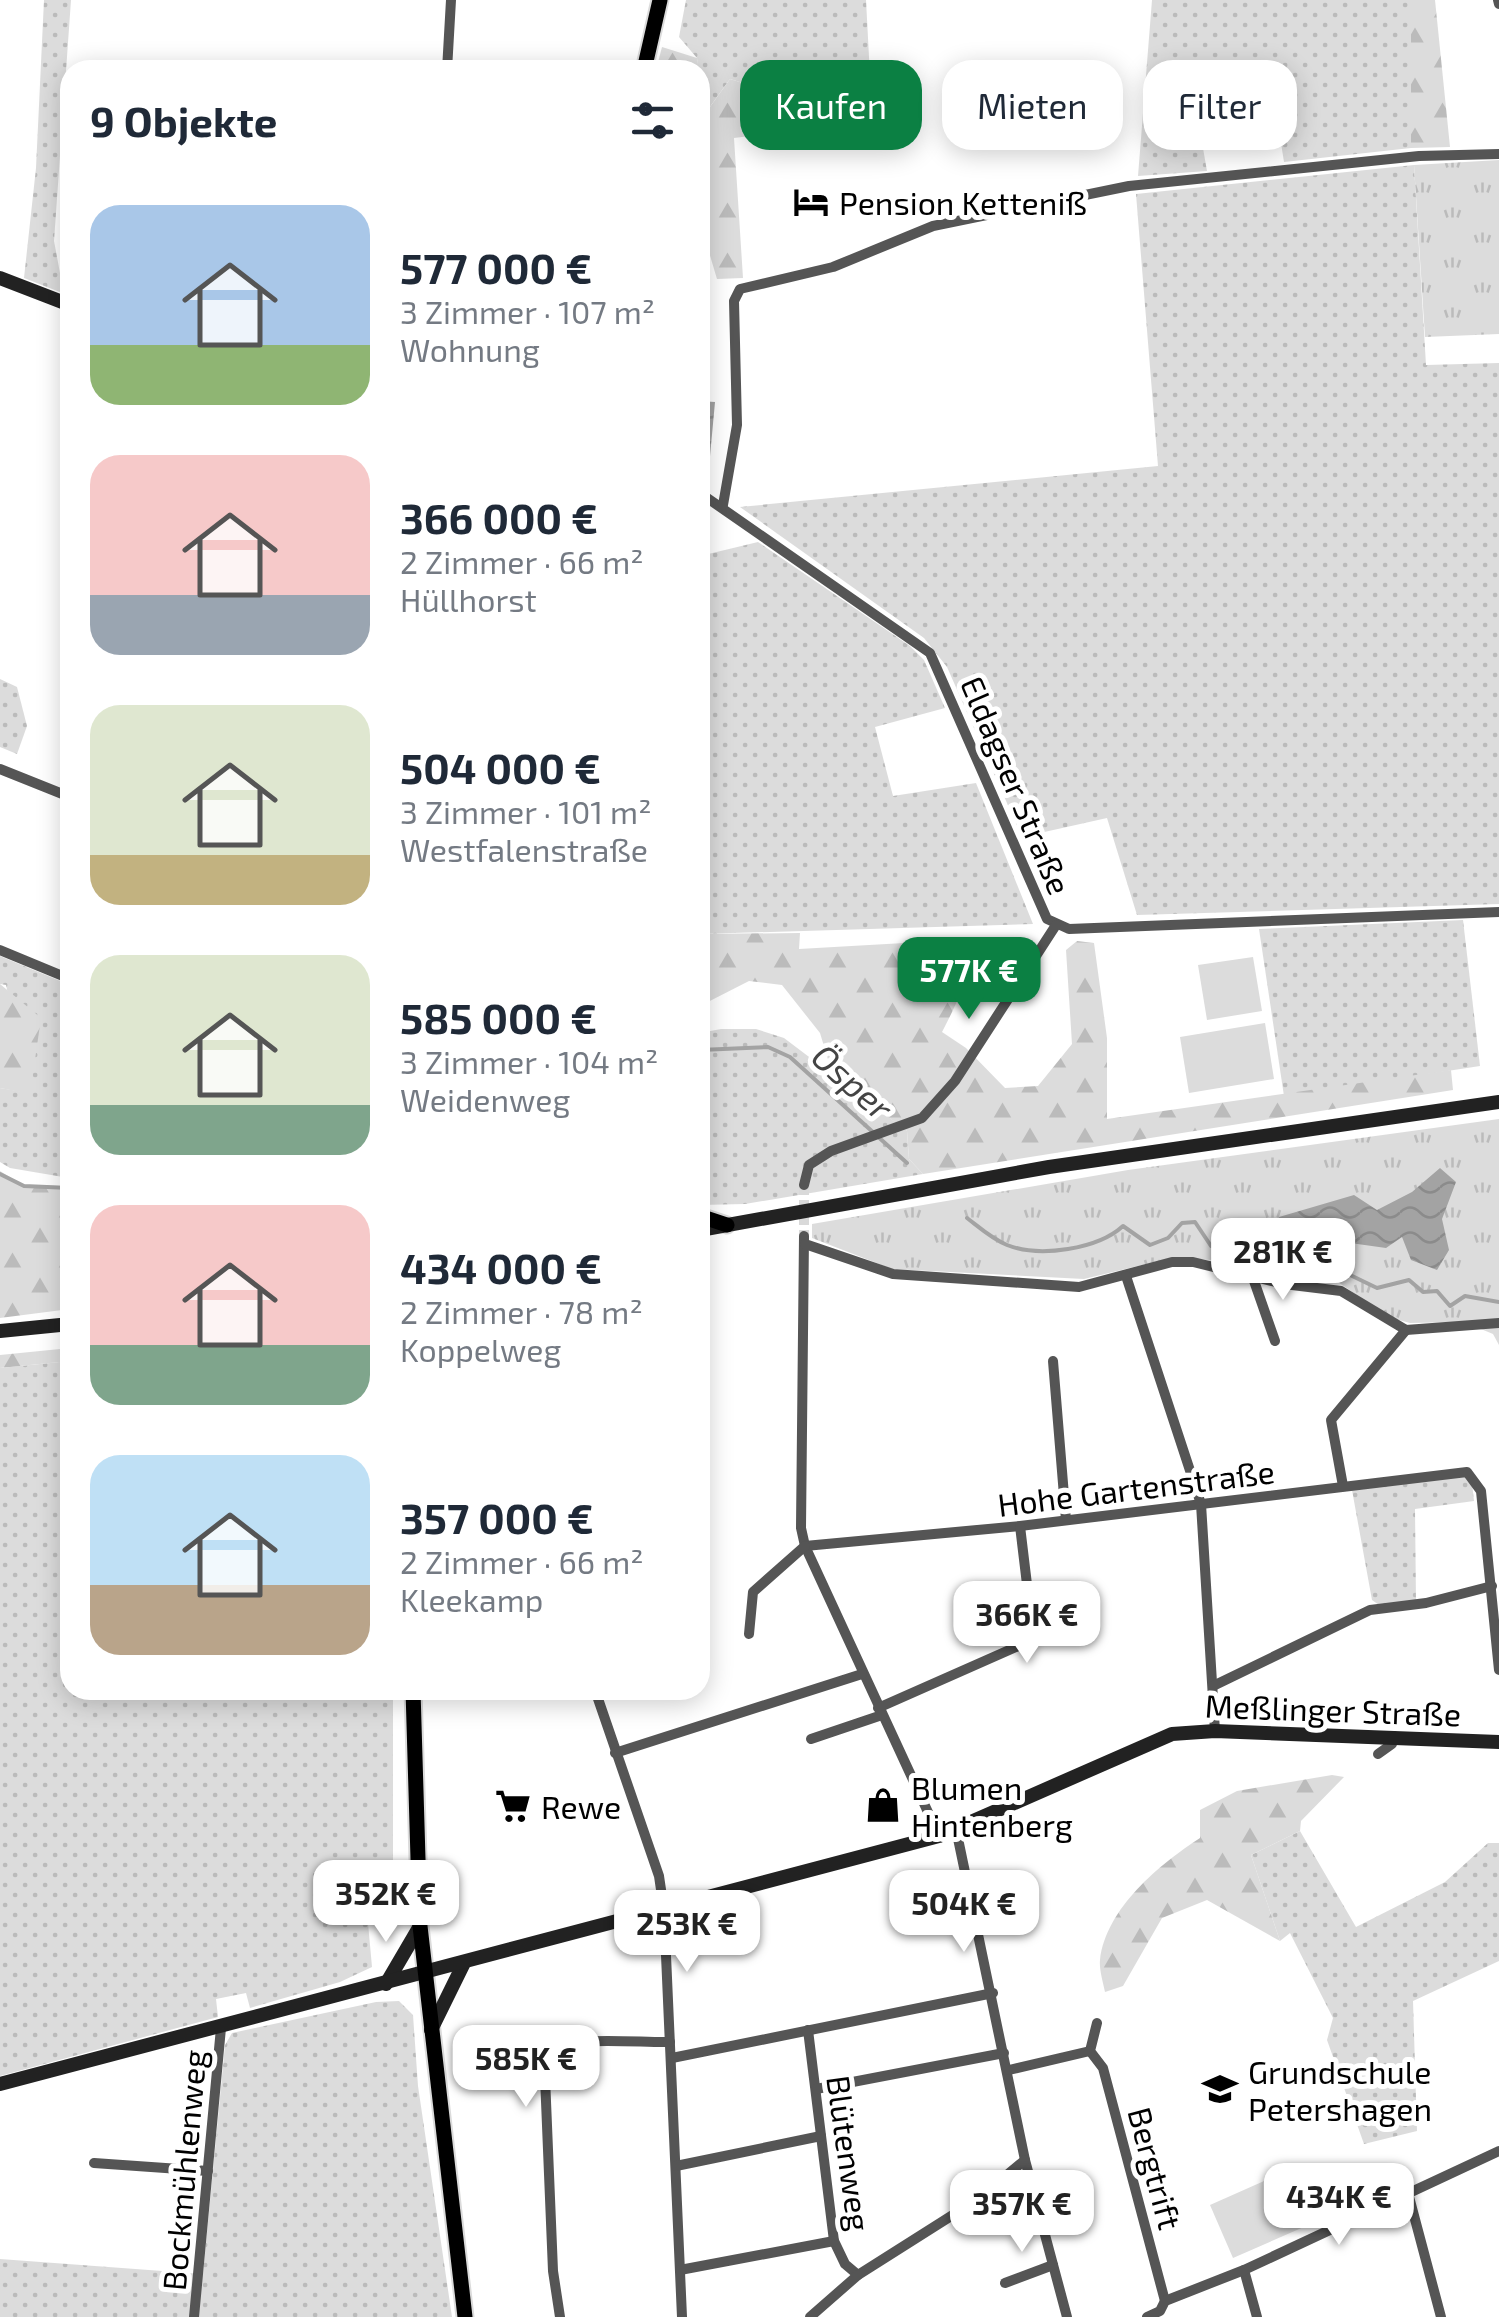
<!DOCTYPE html>
<html lang="de">
<meta charset="utf-8">
<style>
:root{--surface:#fff;--page:#f2f2f3;--text:#1f2937;--muted:#747a83;--accent:#0b8043}
body{margin:0;font-family:"Exo 2",sans-serif;background:var(--page);color:var(--text);height:100vh;display:flex;flex-direction:column;font-size:38px;white-space:nowrap}
*{box-sizing:border-box;margin:0}
p{font-size:32px;color:var(--muted)}
.icon{flex:none;width:55px;height:55px;fill:none;stroke:currentColor;stroke-width:2;stroke-linecap:round;stroke-linejoin:round}
.map{position:relative;flex:1;overflow:hidden}
.drawer{position:absolute;left:60px;top:60px;width:650px;height:1640px;display:flex;flex-direction:column;background:var(--surface);border-radius:30px;box-shadow:0 5px 25px #0003}
.drawer>*{flex:none}
.guide{position:absolute;left:740px;top:60px;width:608px;height:90px;display:flex;gap:20px}
.price{position:absolute;translate:-50% -85px;padding:0 22px;border-radius:20px;background:#fff;color:#222;font-size:32px;line-height:65px;filter:drop-shadow(0 2px 5px #0008)}
.price::after{content:'';position:absolute;left:50%;top:60px;width:30px;height:22px;margin-left:-15px;background:inherit;clip-path:polygon(0 0,100% 0,50% 100%)}
.price.on{background:var(--accent);color:#fff}
ul{padding:0;list-style:none}
li{display:flex;align-items:center;gap:30px;height:250px;padding:0 30px}
li span{display:grid;place-items:center;flex:none;width:280px;height:200px;border-radius:30px;color:#555}
li>.icon{margin-inline-start:auto}
span .icon{width:120px;height:120px;fill:#fffc;stroke-width:1}
li b{font-size:42px}
h2{display:flex;justify-content:space-between;align-items:center;height:120px;padding:0 30px;font-size:42px}
.chip{padding:0 35px;border-radius:30px;background:var(--surface);box-shadow:0 5px 25px #0003;font-size:35px;line-height:90px}
.chip.on{background:var(--accent);color:#fff}
.map>svg:first-child{display:block}
.grass{fill:url(#grass-dots)}
.forest{fill:url(#forest-firs)}
.park{fill:url(#park-tufts)}
.garden{fill:#dcdcdc}
.water{fill:url(#water-waves)}
.lines{fill:none;stroke-linecap:round;stroke-linejoin:round}
.stream{stroke:#a3a3a3;stroke-width:4}
.street-tunnel{stroke:#d9d9d9;stroke-width:10;stroke-dasharray:10 5;stroke-linecap:butt}
.primary-casing{stroke:#dbdbdb;stroke-width:19}
.street{stroke:#555;stroke-width:10}
.secondary{stroke:#222;stroke-width:14}
.primary{stroke:#000;stroke-width:15}
.labels{text-anchor:middle;dominant-baseline:central;stroke-width:10;stroke-linejoin:round;paint-order:stroke}
.poi-label{font-size:32px;fill:#000;stroke:#fff;text-anchor:start}
.street-label{font-size:32px;fill:#000;stroke:#fff}
.water-label{font-size:35px;font-style:italic;fill:#444;stroke:#fff}
</style>
<div class="map">
<svg width="1499" height="2317" viewBox="0 0 1499 2317">
<defs>
<pattern id="grass-dots" width="8" height="8" patternUnits="userSpaceOnUse" patternTransform="scale(2.5)"><rect width="8" height="8" fill="#dcdcdc"/><path d="M2 2h.1M6 6h.1" fill="none" stroke="#bbb" stroke-width="1.8" stroke-linecap="round"/></pattern>
<pattern id="forest-firs" width="22" height="20" patternUnits="userSpaceOnUse" patternTransform="scale(2.5)"><rect width="22" height="20" fill="#dcdcdc"/><path d="M5 1l3.5 6h-7zM16 11l3.5 6h-7z" fill="#bbb"/></pattern>
<pattern id="park-tufts" width="24" height="20" patternUnits="userSpaceOnUse" patternTransform="scale(2.5)"><rect width="24" height="20" fill="#dcdcdc"/><path d="M3 7l-1-3M5 7V3M7 7l1-3M15 17l-1-3M17 17v-4M19 17l1-3" fill="none" stroke="#bbb"/></pattern>
<pattern id="water-waves" width="16" height="10" patternUnits="userSpaceOnUse" patternTransform="scale(2.5)"><rect width="16" height="10" fill="#a3a3a3"/><path d="M0 5q4-4 8 0t8 0" fill="none" stroke="#8b8b8b"/></pattern>
</defs>
<rect width="100%" height="100%" fill="#fff"/>
<g class="grass">
<path d="M 44,0 L 71,0 L 54,241 L 60,273 L 70,278 L 70,296 L 24,278 L 36,168 Z"/>
<path d="M 686,0 L 866,0 L 870,76 L 791,85 L 772,92 L 730,79 L 704,115 L 697,58 L 679,37 Z"/>
<path d="M 1152,0 L 1411,0 L 1411,148 L 1284,162 L 1272,86 L 1194,97 L 1207,171 L 1138,176 Z"/>
<path d="M 1414,165 L 1426,365 L 1499,363 L 1499,904 L 1137,915 L 1107,818 L 1022,837 L 947,667 L 924,638 L 740,507 L 1158,466 L 1136,194 Z"/>
<path d="M 758,542 L 910,646 L 924,660 L 945,708 L 875,727 L 893,796 L 976,783 L 1033,924 L 700,934 L 700,556 Z"/>
<path d="M 0,679 L 17,687 L 27,726 L 17,754 L 0,747 Z"/>
<path d="M 1463,920 L 1480,1066 L 1284,1096 L 1259,929 Z"/>
<path d="M 0,956 L 70,985 L 69,1178 L 10,1168 L 0,1162 L 0,1088 L 30,1093 L 6,985 L 0,984 Z"/>
<path d="M 721,1029 L 756,1029 L 784,1038 L 907,1131 L 909,1159 L 923,1174 L 745,1204 L 700,1205 L 700,1033 Z"/>
<path d="M 70,1361 L 70,1690 L 393,1690 L 393,1861 L 365,1890 L 372,1967 L 340,1982 L 250,2008 L 246,1993 L 216,1999 L 218,2017 L 0,2076 L 0,1368 Z"/>
<path d="M 1465,1476 L 1472,1483 L 1474,1501 L 1415,1509 L 1416,1601 L 1379,1605 L 1372,1600 L 1352,1490 Z"/>
<path d="M 1300,1831 L 1356,1927 L 1445,1882 L 1488,1843 L 1499,1843 L 1499,1961 L 1413,2001 L 1417,2131 L 1364,2144 L 1327,2040 L 1333,2018 L 1290,1933 L 1280,1941 L 1251,1855 Z"/>
<path d="M 399,2001 L 413,2015 L 418,2086 L 452,2317 L 0,2317 L 0,2259 L 203,2274 L 225,2045 L 232,2033 L 376,2002 Z"/>
</g>
<g class="forest">
<path d="M 1411,0 L 1435,0 L 1450,147 L 1411,148 Z"/>
<path d="M 662,47 L 697,58 L 699,70 L 656,70 Z"/>
<path d="M 730,79 L 772,92 L 758,135 L 734,138 L 743,278 L 717,279 L 700,222 L 700,81 L 705,114 Z"/>
<path d="M 800,933 L 799,949 L 957,940 C 978,968 956,1004 942,1032 L 966,1048 L 1005,1088 L 1038,1086 L 1072,1044 L 1066,950 L 1077,941 L 1094,943 L 1107,1038 L 1107,1119 L 1451,1070 L 1453,1090 L 923,1174 L 909,1159 L 907,1131 L 833,1076 L 820,1033 L 782,985 L 749,981 L 700,1006 L 700,934 Z"/>
<path d="M 0,984 L 41,1018 L 30,1094 L 0,1088 Z"/>
<path d="M 0,1171 L 24,1186 L 70,1186 L 70,1309 L 0,1318 Z"/>
<path d="M 70,1348 L 70,1361 L 0,1368 L 0,1355 Z"/>
<path d="M 1332,1775 L 1344,1777 L 1301,1821 L 1300,1831 L 1251,1855 L 1280,1941 L 1207,1900 L 1162,1918 L 1123,1986 L 1105,1992 C 1103,1982 1099,1969 1100,1960 C 1106,1908 1160,1864 1200,1838 L 1200,1810 L 1237,1791 Z"/>
</g>
<g class="park">
<path d="M 1499,160 L 1499,334 L 1425,337 L 1414,165 Z"/>
<path d="M 1499,1119 L 1499,1345 L 1493,1334 L 1464,1322 L 1410,1323 L 1388,1317 L 1338,1282 L 1290,1278 L 1212,1260 L 1171,1258 L 1084,1279 L 892,1269 L 812,1238 L 812,1224 L 1128,1170 Z"/>
</g>
<g class="garden">
<path d="M 1253,957 L 1262,1011 L 1207,1020 L 1198,965 Z"/>
<path d="M 1265,1023 L 1274,1079 L 1189,1093 L 1180,1037 Z"/>
<path d="M 1298,2166 L 1322,2219 L 1233,2258 L 1210,2205 Z"/>
</g>
<g class="water">
<path d="M 700,401 L 715,402 L 709,467 L 700,464 Z"/>
<path d="M 1440,1168 L 1456,1182 L 1442,1219 L 1449,1250 L 1437,1270 L 1411,1260 L 1402,1237 L 1386,1248 L 1336,1241 L 1279,1227 L 1279,1217 L 1354,1195 L 1377,1210 L 1412,1192 Z"/>
</g>
<g class="lines">
<g class="stream">
<path d="M 700,1050 L 768,1047 L 790,1057 L 907,1163"/>
<path d="M 0,1174 L 24,1186 L 70,1188"/>
<path d="M 967,1218 C 980,1228 992,1239 1007,1245 C 1040,1258 1098,1249 1123,1226 L 1150,1245 L 1168,1238 L 1182,1223 L 1195,1222 L 1211,1246 L 1250,1232 L 1277,1250 L 1296,1250 L 1314,1268 L 1346,1273 L 1377,1288 L 1409,1280 L 1423,1292 L 1437,1291 L 1450,1306 L 1465,1296 L 1499,1302"/>
</g>
<path class="street-tunnel" d="M 804,1185 L 804,1236"/>
<defs>
<g id="primary">
<path d="M 644,70 L 660,0"/>
<path d="M 700,1216 L 727,1225"/>
<path d="M 413,1690 L 420,1926 L 465,2317"/>
</g>
</defs>
<use href="#primary" class="primary-casing"/>
<g class="street">
<path d="M 1498,0 L 1499,4"/>
<path d="M 447,70 L 451,0"/>
<path d="M 700,493 L 930,653 L 1047,919 L 1069,929 L 1499,912"/>
<path d="M 723,505 L 737,425 L 734,301 L 740,289 L 833,267 L 933,226 L 1129,186 L 1419,156 L 1499,154"/>
<path d="M 0,769 L 70,797"/>
<path d="M 0,950 L 70,979"/>
<path d="M 804,1185 L 809,1165 L 831,1151 L 922,1118 L 955,1081 L 1056,925"/>
<path d="M 804,1236 L 801,1528 L 805,1546 L 939,1836"/>
<path d="M 805,1244 L 893,1274 L 1079,1287 L 1172,1262 L 1193,1262 L 1284,1284 L 1341,1291 L 1406,1330 L 1499,1323"/>
<path d="M 1126,1276 L 1201,1504 L 1215,1731"/>
<path d="M 1253,1278 L 1275,1341"/>
<path d="M 1053,1361 L 1066,1520"/>
<path d="M 1343,1486 L 1331,1420 L 1406,1330"/>
<path d="M 805,1546 L 1020,1526 L 1467,1472 L 1481,1491 L 1499,1670"/>
<path d="M 749,1634 L 753,1592 L 805,1546"/>
<path d="M 1213,1686 L 1370,1610 L 1426,1603 L 1492,1586"/>
<path d="M 595,1690 L 659,1876 L 664,1910 L 682,2317"/>
<path d="M 878,1708 L 1025,1643 L 1032,1626 L 1020,1526"/>
<path d="M 811,1739 L 882,1715"/>
<path d="M 615,1753 L 862,1674"/>
<path d="M 1378,1754 L 1392,1744 L 1394,1736"/>
<path d="M 956,1829 L 1025,2160 L 1067,2317"/>
<path d="M 1097,2023 L 1090,2051 L 1103,2068 L 1165,2301"/>
<path d="M 808,2030 L 834,2241 L 845,2264 L 858,2275"/>
<path d="M 672,2058 L 993,1993"/>
<path d="M 1009,2070 L 1090,2051"/>
<path d="M 816,2089 L 1004,2053"/>
<path d="M 94,2163 L 208,2171"/>
<path d="M 676,2166 L 821,2136"/>
<path d="M 1408,2193 L 1441,2317"/>
<path d="M 680,2270 L 834,2241"/>
<path d="M 1244,2270 L 1257,2317"/>
<path d="M 1005,2283 L 1053,2265"/>
<path d="M 194,2317 L 221,2028"/>
<path d="M 560,2317 L 553,2271 L 545,2077 C 546,2066 547,2055 557,2048 C 579,2036 643,2043 670,2042"/>
<path d="M 810,2317 L 858,2275 L 978,2199 L 1025,2160"/>
<path d="M 1147,2317 L 1160,2311 L 1165,2301 L 1244,2270 L 1499,2151"/>
</g>
<g class="secondary">
<path d="M 0,278 L 70,305"/>
<path d="M 700,1230 L 1049,1167 L 1499,1102"/>
<path d="M 0,1331 L 70,1324"/>
<path d="M 386,1984 L 420,1926"/>
<path d="M 431,2030 L 463,1965"/>
<path d="M 0,2084 L 939,1836 L 1172,1734 L 1215,1731 L 1499,1742"/>
</g>
<use href="#primary" class="primary"/>
</g>
<defs>
<symbol id="hotel-bare" viewBox="-9 -9 18 18"><path d="M-6-4.5h1.5V1H6V5H4.5V3h-9V5H-6ZM-4 0a1.8 1.8 0 1 1 3.6 0ZM.5 0V-2.5h3Q6-2.5 6 0Z" fill="#000" stroke="#fff" stroke-width="2.5" paint-order="stroke"/></symbol>
<symbol id="shop-bare" viewBox="-9 -9 18 18"><path d="M-5-2.5h2.3a2.7 3.5 0 0 1 5.4 0H5L5.5 6h-11ZM-1.5-2.5h3a1.5 2.3 0 0 0-3 0Z" fill="#000" stroke="#fff" stroke-width="2.5" paint-order="stroke"/></symbol>
<symbol id="supermarket-bare" viewBox="-9 -9 18 18"><path d="M-6-5.5h2.5l.6 2H6L4.5 2H-2.5L-4.4-4H-6ZM-1.5 3.2a1.3 1.3 0 1 0 .1 0ZM3 3.2a1.3 1.3 0 1 0 .1 0Z" fill="#000" stroke="#fff" stroke-width="2.5" paint-order="stroke"/></symbol>
<symbol id="school-bare" viewBox="-9 -9 18 18"><path d="M0-5L7-2L0 1L-7-2ZM-4 1L0 2.5L4 1V4Q0 6-4 4Z" fill="#000" stroke="#fff" stroke-width="2.5" paint-order="stroke"/></symbol>
</defs>
<g fill-rule="evenodd">
<use href="#hotel-bare" x="786" y="177" width="50" height="50"/>
<use href="#shop-bare" x="858" y="1780" width="50" height="50"/>
<use href="#supermarket-bare" x="488" y="1781" width="50" height="50"/>
<use href="#school-bare" x="1195" y="2064" width="50" height="50"/>
</g>
<g class="labels">
<g class="poi-label">
<text x="839" y="202">Pension Ketteniß</text>
<text x="911" y="1787">Blumen<tspan x="911" dy="37">Hintenberg</tspan></text>
<text x="541" y="1806">Rewe</text>
<text x="1248" y="2071">Grundschule<tspan x="1248" dy="37">Petershagen</tspan></text>
</g>
<g class="street-label">
<text transform="translate(1017 785) rotate(67)">Eldagser Straße</text>
<text transform="translate(1136 1487) rotate(-7)">Hohe Gartenstraße</text>
<text transform="translate(1333 1709) rotate(2)">Meßlinger Straße</text>
<text transform="translate(850 2153) rotate(82)">Blütenweg</text>
<text transform="translate(1156 2168) rotate(75)">Bergtrift</text>
<text transform="translate(183 2170) rotate(-85)">Bockmühlenweg</text>
</g>
<g class="water-label">
<text transform="translate(853 1081) rotate(42)">Ösper</text>
</g>
</g>
</svg>
<b class="price on" style="left:969px;top:1022px">577K €</b>
<b class="price" style="left:1283px;top:1303px">281K €</b>
<b class="price" style="left:1027px;top:1666px">366K €</b>
<b class="price" style="left:386px;top:1945px">352K €</b>
<b class="price" style="left:964px;top:1955px">504K €</b>
<b class="price" style="left:687px;top:1975px">253K €</b>
<b class="price" style="left:526px;top:2110px">585K €</b>
<b class="price" style="left:1339px;top:2248px">434K €</b>
<b class="price" style="left:1022px;top:2255px">357K €</b>
<div class="guide">
<a class="chip on">Kaufen</a>
<a class="chip">Mieten</a>
<a class="chip">Filter</a>
</div>
<section class="drawer">
<h2>9 Objekte<svg class="icon" aria-label="filters" viewBox="0 0 24 24"><path d="M4 7h16M4 17h16"/><circle cx="9" cy="7" r="2"/><circle cx="15" cy="17" r="2"/></svg></h2>
<ul>
<li><span style="background:linear-gradient(#a9c7e8 70%,#8fb573 0)"><svg class="icon" aria-label="home" viewBox="0 0 24 24"><path d="M3 11l9-7 9 7M6 9v11h12V9"/></svg></span><div><b>577 000 €</b><p>3 Zimmer · 107 m²</p><p>Wohnung</p></div></li>
<li><span style="background:linear-gradient(#f6c9c9 70%,#9aa5b1 0)"><svg class="icon" aria-label="home" viewBox="0 0 24 24"><path d="M3 11l9-7 9 7M6 9v11h12V9"/></svg></span><div><b>366 000 €</b><p>2 Zimmer · 66 m²</p><p>Hüllhorst</p></div></li>
<li><span style="background:linear-gradient(#dfe7d0 75%,#c2b280 0)"><svg class="icon" aria-label="home" viewBox="0 0 24 24"><path d="M3 11l9-7 9 7M6 9v11h12V9"/></svg></span><div><b>504 000 €</b><p>3 Zimmer · 101 m²</p><p>Westfalenstraße</p></div></li>
<li><span style="background:linear-gradient(#dfe7d0 75%,#7fa58c 0)"><svg class="icon" aria-label="home" viewBox="0 0 24 24"><path d="M3 11l9-7 9 7M6 9v11h12V9"/></svg></span><div><b>585 000 €</b><p>3 Zimmer · 104 m²</p><p>Weidenweg</p></div></li>
<li><span style="background:linear-gradient(#f6c9c9 70%,#7fa58c 0)"><svg class="icon" aria-label="home" viewBox="0 0 24 24"><path d="M3 11l9-7 9 7M6 9v11h12V9"/></svg></span><div><b>434 000 €</b><p>2 Zimmer · 78 m²</p><p>Koppelweg</p></div></li>
<li><span style="background:linear-gradient(#bfe0f5 65%,#b9a48a 0)"><svg class="icon" aria-label="home" viewBox="0 0 24 24"><path d="M3 11l9-7 9 7M6 9v11h12V9"/></svg></span><div><b>357 000 €</b><p>2 Zimmer · 66 m²</p><p>Kleekamp</p></div></li>
</ul>
</section>
</div>
